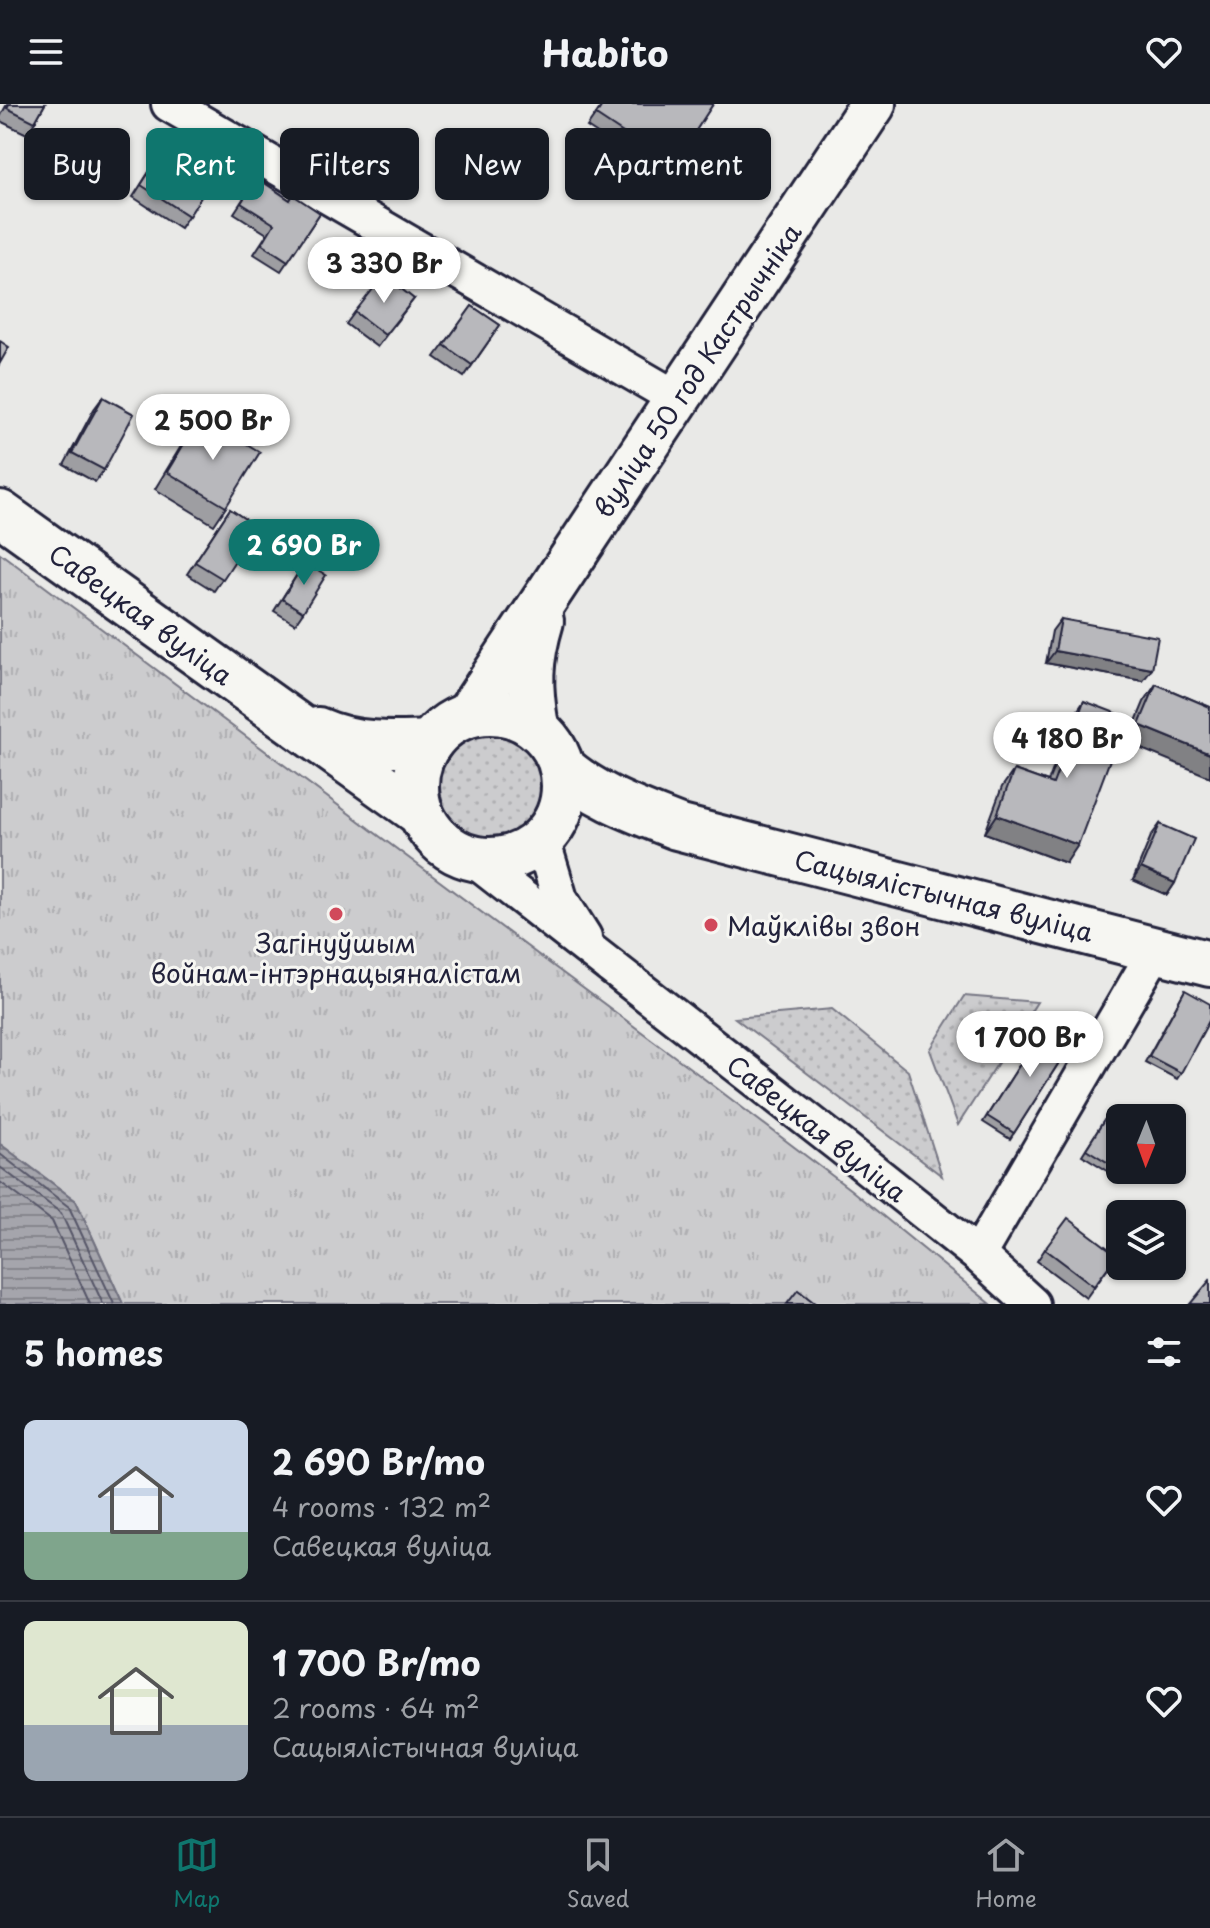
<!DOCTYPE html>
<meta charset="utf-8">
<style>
:root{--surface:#171b24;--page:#20242c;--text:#f1f3f6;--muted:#9ea1a6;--line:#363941;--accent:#0f766e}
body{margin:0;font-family:"Playpen Sans",sans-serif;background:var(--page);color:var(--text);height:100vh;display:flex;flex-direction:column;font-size:30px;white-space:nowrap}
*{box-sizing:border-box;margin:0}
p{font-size:26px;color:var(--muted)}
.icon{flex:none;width:44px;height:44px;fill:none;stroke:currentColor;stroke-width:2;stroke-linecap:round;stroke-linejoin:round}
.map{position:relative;height:1200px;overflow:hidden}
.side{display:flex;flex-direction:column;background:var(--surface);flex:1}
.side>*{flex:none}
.top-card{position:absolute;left:24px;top:24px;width:800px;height:72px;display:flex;gap:16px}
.needle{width:52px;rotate:181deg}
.buttons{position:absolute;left:1106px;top:1000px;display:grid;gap:16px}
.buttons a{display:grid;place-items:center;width:80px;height:80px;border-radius:12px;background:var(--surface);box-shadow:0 2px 6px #0004;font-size:40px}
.price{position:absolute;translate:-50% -68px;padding:0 18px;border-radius:28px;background:#fff;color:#222;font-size:26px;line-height:52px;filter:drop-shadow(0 2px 4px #0008)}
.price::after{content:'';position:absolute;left:50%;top:48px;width:24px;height:18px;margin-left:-12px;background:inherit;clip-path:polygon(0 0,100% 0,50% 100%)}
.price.current{background:var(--accent);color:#fff}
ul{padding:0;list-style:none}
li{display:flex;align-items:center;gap:24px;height:200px;padding:0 24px}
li+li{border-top:2px solid var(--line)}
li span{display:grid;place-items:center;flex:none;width:224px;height:160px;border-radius:12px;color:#555}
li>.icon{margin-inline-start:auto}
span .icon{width:96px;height:96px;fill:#fffc;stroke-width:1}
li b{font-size:34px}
h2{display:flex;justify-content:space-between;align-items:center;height:96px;padding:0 24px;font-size:34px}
.pill{padding:0 28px;border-radius:12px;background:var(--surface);box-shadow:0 2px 6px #0004;font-size:28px;line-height:72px}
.pill.current{background:var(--accent);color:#fff}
header{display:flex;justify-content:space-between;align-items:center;height:104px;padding:0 24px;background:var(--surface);font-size:36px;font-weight:700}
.dock{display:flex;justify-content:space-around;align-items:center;height:112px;border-top:2px solid var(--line);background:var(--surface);font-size:22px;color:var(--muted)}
.dock a{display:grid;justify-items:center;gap:4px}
.dock .current{color:var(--accent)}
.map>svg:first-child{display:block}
.grass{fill:url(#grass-dots);stroke:#777784;stroke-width:2}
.park{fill:url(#park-tufts);stroke:#777784;stroke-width:2}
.water{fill:url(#water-rules);stroke:#71717f;stroke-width:2}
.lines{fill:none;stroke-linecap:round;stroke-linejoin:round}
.shore{stroke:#565668;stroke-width:2}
.minor-casing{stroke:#22223b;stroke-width:40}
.tertiary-casing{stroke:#22223b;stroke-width:50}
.secondary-casing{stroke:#22223b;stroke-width:50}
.minor{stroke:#f6f6f2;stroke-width:34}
.tertiary{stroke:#f6f6f2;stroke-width:44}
.secondary{stroke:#f6f6f2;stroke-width:44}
.wall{fill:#9e9ea2;stroke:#22223b;stroke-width:2}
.shaded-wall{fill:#818184;stroke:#22223b;stroke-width:2}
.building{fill:#b8b8bc;stroke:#22223b;stroke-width:2}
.poi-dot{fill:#d1495b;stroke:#f6f6f2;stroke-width:3}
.labels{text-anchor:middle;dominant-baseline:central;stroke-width:6;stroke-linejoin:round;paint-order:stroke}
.street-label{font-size:26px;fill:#22223b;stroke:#f6f6f2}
.poi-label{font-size:26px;fill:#22223b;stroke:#f6f6f2;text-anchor:start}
</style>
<header><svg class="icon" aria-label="menu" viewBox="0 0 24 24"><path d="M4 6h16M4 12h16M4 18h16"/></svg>Habito<svg class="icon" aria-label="heart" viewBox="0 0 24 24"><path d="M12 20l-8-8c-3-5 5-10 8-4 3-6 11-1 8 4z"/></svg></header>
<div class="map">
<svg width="1210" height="1200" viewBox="0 0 1210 1200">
<defs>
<pattern id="grass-dots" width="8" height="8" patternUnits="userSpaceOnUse" patternTransform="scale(2)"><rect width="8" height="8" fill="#ccccce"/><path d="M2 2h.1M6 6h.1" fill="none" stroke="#afafb2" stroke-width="1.8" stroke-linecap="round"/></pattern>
<pattern id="park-tufts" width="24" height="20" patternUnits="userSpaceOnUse" patternTransform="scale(2)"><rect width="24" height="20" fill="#ccccce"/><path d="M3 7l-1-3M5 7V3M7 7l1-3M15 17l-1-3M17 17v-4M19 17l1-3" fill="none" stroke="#afafb2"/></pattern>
<pattern id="water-rules" width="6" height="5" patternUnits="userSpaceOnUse" patternTransform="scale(2)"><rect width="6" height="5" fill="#a5a5ac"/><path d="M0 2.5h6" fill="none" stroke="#86868d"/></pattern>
</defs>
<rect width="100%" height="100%" fill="#e9e9e7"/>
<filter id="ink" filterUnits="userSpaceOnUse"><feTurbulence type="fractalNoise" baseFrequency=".0125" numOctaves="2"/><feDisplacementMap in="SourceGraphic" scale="16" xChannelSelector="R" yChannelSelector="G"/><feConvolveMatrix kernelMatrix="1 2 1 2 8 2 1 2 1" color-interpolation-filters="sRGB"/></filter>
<g filter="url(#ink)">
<g class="grass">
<circle cx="491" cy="682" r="59"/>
<path d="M 964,892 L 1037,898 L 958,1021 L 930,946 Z"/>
<path d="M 832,905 L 908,967 L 942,1072 L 735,914 Z"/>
</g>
<path class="park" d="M 0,449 L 686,961 L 851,1086 L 991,1200 L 123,1200 L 76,1097 L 0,1040 Z"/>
<path class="water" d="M 0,1040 L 76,1097 L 123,1200 L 0,1200 Z"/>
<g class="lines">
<g class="shore">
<path d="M 0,1050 L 69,1103 L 114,1200"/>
<path d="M 0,1063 L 61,1109 L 103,1200"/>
<path d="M 0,1078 L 52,1117 L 90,1200"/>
</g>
<defs>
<g id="minor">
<path d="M 169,0 L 678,295"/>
<path d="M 542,735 L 560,795 L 584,833"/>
<path d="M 473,755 L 841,1042 L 978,1151 L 1032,1200"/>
<path d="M 978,1151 L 1156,846"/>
</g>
<g id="tertiary">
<path d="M 468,611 L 873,0"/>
<path d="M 536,623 C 529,582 529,557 541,517"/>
</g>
<g id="secondary">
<path d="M 0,409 L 420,709"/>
<circle cx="490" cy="682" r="74"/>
<path d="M 318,626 C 354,642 391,641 430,639"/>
<path d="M 563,664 C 596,693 637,707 677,723 L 1210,860"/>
</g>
</defs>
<use href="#minor" class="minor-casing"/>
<use href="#tertiary" class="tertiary-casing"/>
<use href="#secondary" class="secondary-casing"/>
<use href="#minor" class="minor"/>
<use href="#tertiary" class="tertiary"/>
<use href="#secondary" class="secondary"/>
</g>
<g class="wall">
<path d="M 7,0 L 45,0 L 35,18 L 27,30 L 0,17 L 0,13 Z"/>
<path d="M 603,0 L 713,0 L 664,74 L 587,23 Z"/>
<path d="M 158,54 L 206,85 L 180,124 L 133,93 Z"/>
<path d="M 257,74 L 290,96 L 320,109 L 281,167 L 254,150 L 267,130 L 234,109 Z"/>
<path d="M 414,195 L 377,243 L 346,220 L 355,208 Z"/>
<path d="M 472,202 L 500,221 L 464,273 L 435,253 Z"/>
<path d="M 103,293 L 104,366 L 95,378 L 64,361 L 94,305 Z"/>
<path d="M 201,312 L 226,403 L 214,421 L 155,385 L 189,329 Z"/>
<path d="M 230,405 L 257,423 L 214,487 L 187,470 Z"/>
<path d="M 305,458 L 303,508 L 295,520 L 274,507 Z"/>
<path d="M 1061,515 L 1143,577 L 1046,559 L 1052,527 Z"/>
<path d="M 1156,580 L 1210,603 L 1127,639 L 1144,598 Z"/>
<path d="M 1084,597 L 1066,759 L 985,729 L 1002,683 L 1014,666 L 1048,678 L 1072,615 Z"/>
<path d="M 1160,720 L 1175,779 L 1167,791 L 1133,776 L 1151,732 Z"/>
<path d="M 1185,886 L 1181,969 L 1177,975 L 1145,958 Z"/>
<path d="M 1045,921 L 1072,938 L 1010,1035 L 983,1018 Z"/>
<path d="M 1105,1015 L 1132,1066 L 1124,1077 L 1082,1051 Z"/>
<path d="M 1045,1145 L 1117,1151 L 1086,1194 L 1037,1157 Z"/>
</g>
<g class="shaded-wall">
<path d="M 1055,547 L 1152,565 L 1143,577 L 1046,559 Z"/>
<path d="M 1139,621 L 1210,650 L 1210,673 L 1127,639 Z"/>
<path d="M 997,711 L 1078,741 L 1066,759 L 985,729 Z"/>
<path d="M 1141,764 L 1175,779 L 1167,791 L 1133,776 Z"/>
</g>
<g class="building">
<path d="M 9,0 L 45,0 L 35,18 L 7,4 Z"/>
<path d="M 603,0 L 713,0 L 673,62 L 596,11 Z"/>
<path d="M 158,54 L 206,85 L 189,112 L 141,81 Z"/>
<path d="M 257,74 L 290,96 L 293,91 L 320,109 L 288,157 L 262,140 L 274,120 L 241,99 Z"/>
<path d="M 384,171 L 414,195 L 385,231 L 355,208 Z"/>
<path d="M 472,202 L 500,221 L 472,261 L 444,241 Z"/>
<path d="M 0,237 L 9,243 L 0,259 Z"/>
<path d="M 103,293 L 134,310 L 104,366 L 72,349 Z"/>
<path d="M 201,312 L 260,348 L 226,403 L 167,368 Z"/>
<path d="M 230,405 L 257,423 L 223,475 L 195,458 Z"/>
<path d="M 305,458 L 326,471 L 303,508 L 282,495 Z"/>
<path d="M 1061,515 L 1158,533 L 1152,565 L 1055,547 Z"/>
<path d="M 1156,580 L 1210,603 L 1210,650 L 1139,621 Z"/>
<path d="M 1084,597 L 1126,613 L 1078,741 L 997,711 L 1014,666 L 1053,680 Z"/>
<path d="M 1160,720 L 1194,735 L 1175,779 L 1141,764 Z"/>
<path d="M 1185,886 L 1210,900 L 1210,915 L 1181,969 L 1149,952 Z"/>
<path d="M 1045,921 L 1072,938 L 1014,1029 L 987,1012 Z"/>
<path d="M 1105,1015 L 1120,1024 L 1120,1066 L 1086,1045 Z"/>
<path d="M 1120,1066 L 1132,1066 L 1129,1071 Z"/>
<path d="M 1068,1114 L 1117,1151 L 1094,1182 L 1045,1145 Z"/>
<path d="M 1210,1176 L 1210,1200 L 1190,1200 Z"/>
<path d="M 798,1186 L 816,1200 L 787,1200 Z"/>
</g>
</g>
<g class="poi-dot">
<circle cx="336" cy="810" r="8"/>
<circle cx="711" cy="821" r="8"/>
</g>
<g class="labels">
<g class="street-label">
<text transform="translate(697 266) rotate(-56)">вуліца 50 год Кастрычніка</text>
<text transform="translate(141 510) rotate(36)">Савецкая вуліца</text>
<text transform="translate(944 791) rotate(14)">Сацыялістычная вуліца</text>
<text transform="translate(817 1024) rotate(38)">Савецкая вуліца</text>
</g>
<g class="poi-label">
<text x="727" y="821">Маўклівы звон</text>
<text x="336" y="838" text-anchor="middle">Загінуўшым<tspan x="336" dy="30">войнам-інтэрнацыяналістам</tspan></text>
</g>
</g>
</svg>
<div class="buttons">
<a><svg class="needle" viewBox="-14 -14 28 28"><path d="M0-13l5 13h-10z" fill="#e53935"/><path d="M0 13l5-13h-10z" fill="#9ea1a6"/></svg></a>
<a><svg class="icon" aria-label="layers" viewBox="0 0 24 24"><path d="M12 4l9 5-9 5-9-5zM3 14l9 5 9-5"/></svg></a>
</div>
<b class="price" style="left:384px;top:201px">3 330 Br</b>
<b class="price" style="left:213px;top:358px">2 500 Br</b>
<b class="price current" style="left:304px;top:483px">2 690 Br</b>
<b class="price" style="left:1067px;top:676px">4 180 Br</b>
<b class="price" style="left:1030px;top:975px">1 700 Br</b>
<div class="top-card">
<a class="pill">Buy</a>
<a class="pill current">Rent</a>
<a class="pill">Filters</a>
<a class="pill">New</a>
<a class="pill">Apartment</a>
</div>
</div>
<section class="side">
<h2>5 homes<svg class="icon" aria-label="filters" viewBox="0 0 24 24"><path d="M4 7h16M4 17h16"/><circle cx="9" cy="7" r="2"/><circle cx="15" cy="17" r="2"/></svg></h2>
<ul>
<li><span style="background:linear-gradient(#c9d6e8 70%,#7fa58c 0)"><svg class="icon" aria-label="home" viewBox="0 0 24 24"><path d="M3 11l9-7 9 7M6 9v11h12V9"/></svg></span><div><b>2 690 Br/mo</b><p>4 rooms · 132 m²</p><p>Савецкая вуліца</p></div><svg class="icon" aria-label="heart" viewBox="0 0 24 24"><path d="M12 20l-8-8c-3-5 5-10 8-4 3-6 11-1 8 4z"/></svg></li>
<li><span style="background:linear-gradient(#dfe7d0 65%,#9aa5b1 0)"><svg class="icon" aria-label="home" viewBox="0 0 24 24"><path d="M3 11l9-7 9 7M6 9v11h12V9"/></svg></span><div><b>1 700 Br/mo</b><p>2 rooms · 64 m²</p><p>Сацыялістычная вуліца</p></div><svg class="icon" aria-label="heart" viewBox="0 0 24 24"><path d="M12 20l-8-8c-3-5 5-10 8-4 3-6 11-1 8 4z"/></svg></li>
</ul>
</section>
<nav class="dock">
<a class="current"><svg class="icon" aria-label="map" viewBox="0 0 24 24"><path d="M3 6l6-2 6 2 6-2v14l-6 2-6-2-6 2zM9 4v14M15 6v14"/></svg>Map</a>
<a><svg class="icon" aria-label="saved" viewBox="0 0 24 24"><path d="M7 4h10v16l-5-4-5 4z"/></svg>Saved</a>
<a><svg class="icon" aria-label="home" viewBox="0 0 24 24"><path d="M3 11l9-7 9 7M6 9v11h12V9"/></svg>Home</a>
</nav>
